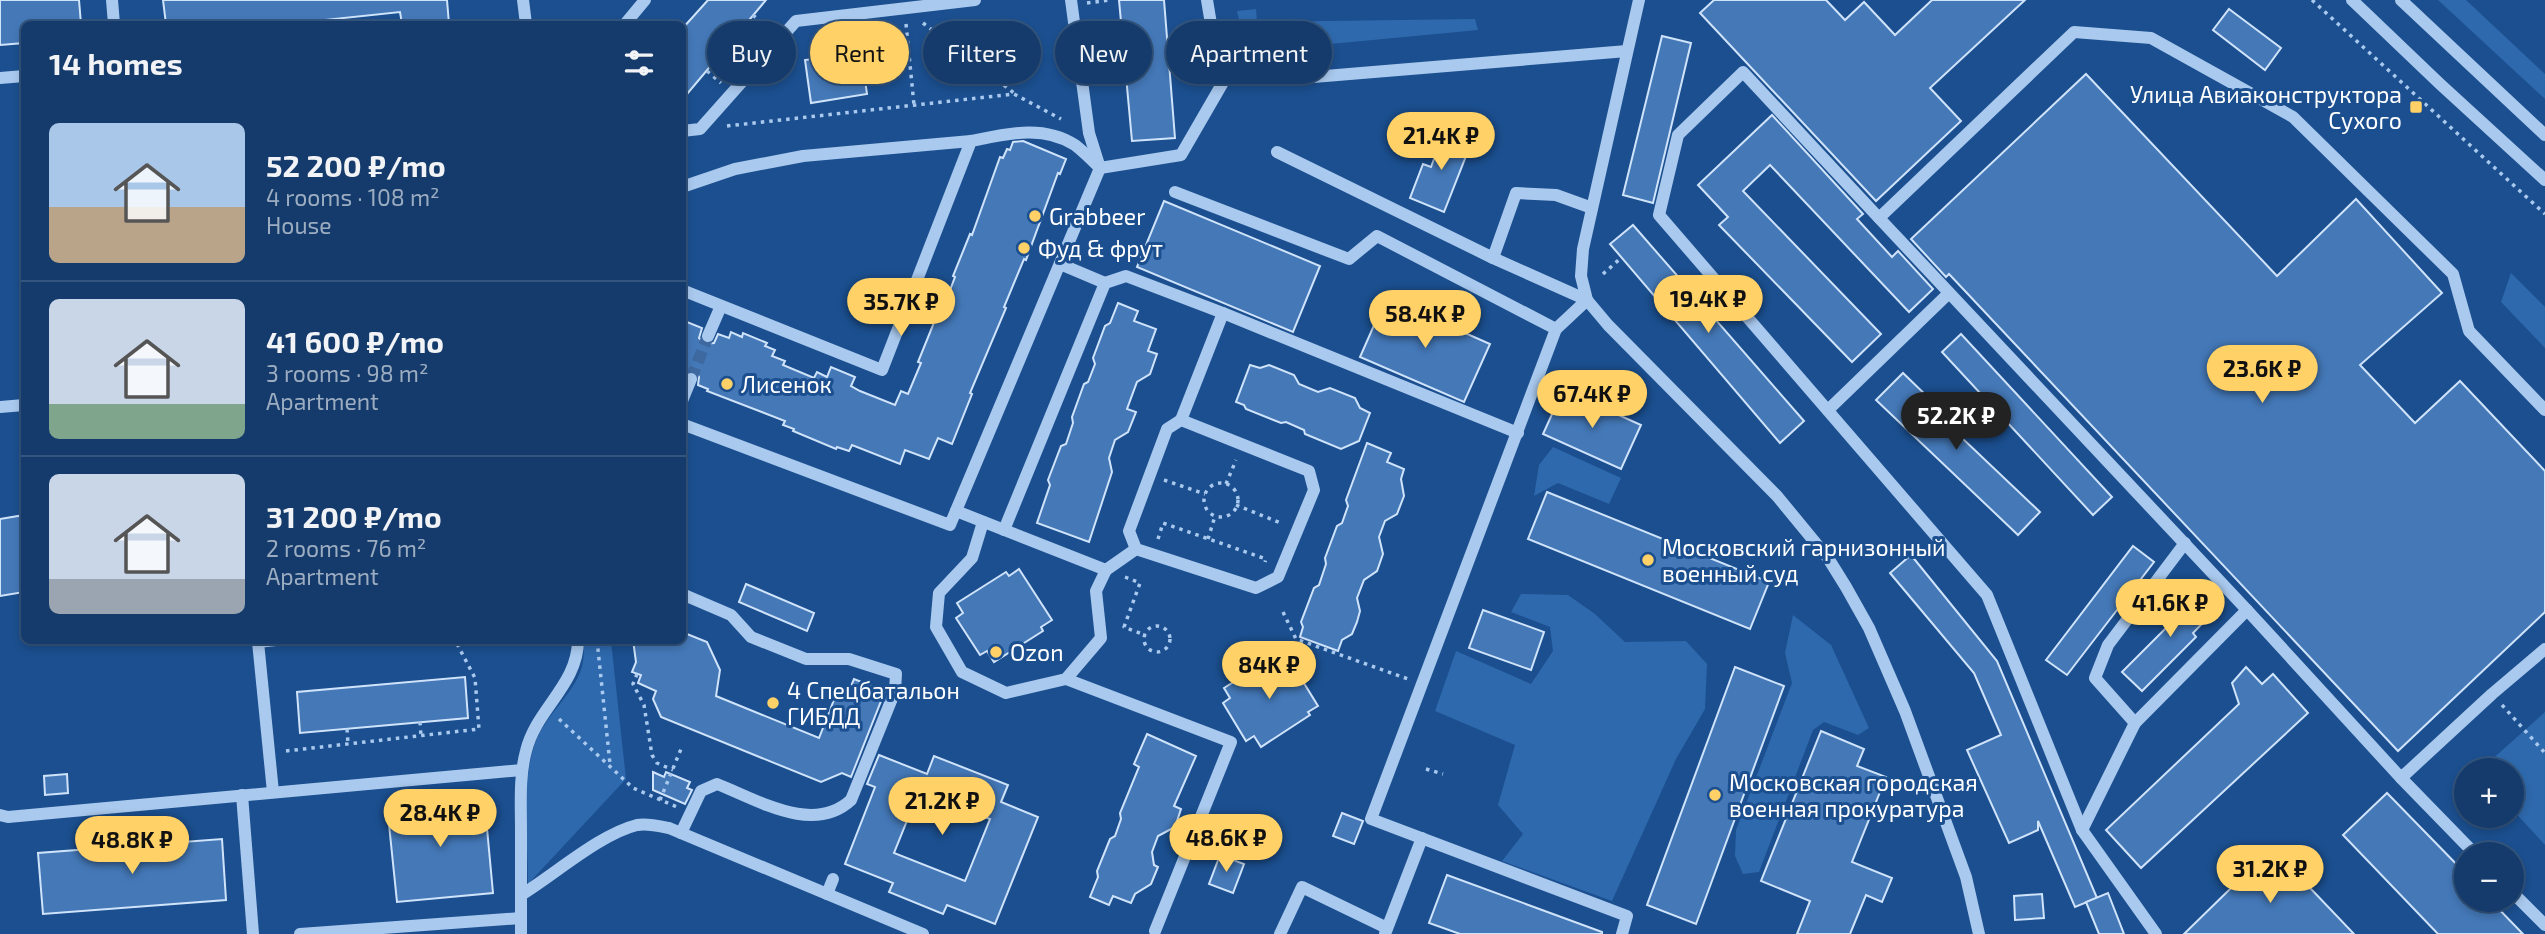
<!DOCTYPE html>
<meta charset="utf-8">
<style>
:root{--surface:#143b6b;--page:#214673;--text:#f1f3f6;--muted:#9dadc1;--line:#33557e;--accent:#ffd166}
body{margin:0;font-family:"Exo 2",sans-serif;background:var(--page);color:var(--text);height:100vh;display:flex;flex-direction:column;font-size:26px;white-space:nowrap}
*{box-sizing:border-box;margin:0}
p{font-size:23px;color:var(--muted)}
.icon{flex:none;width:38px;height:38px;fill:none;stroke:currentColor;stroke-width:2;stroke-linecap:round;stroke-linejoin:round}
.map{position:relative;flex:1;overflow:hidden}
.drawer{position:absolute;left:21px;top:21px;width:665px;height:623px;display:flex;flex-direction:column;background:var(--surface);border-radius:10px;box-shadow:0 4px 10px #0003,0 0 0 2px var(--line)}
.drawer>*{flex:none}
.top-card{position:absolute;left:707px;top:21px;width:665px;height:63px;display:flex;gap:14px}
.fabs{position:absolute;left:2454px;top:758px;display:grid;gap:14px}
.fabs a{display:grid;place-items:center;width:70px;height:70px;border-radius:50%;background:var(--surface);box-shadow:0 4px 10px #0003,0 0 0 2px var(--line);font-size:35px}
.price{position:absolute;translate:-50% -60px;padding:0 16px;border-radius:24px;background:var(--accent);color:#111;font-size:23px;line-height:46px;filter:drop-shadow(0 2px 4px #0008)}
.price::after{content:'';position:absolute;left:50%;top:42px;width:21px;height:16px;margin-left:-10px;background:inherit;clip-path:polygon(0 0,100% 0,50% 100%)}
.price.on{background:#222;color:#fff}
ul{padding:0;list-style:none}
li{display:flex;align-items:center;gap:21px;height:175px;padding:0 28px}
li+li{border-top:2px solid var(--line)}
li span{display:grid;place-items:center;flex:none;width:196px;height:140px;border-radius:10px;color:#555}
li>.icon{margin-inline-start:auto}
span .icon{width:84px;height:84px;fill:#fffc;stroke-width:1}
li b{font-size:30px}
h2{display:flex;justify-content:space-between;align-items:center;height:84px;padding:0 28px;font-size:30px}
.chip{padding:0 24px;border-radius:32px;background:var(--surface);box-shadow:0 4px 10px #0003,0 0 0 2px var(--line);font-size:24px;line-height:63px}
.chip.on{background:var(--accent);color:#111}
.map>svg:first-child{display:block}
.green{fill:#2e69ad}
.building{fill:#4478b7;stroke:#cfe3fa;stroke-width:2;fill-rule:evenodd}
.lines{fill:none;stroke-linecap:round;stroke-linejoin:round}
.minor-tunnel{stroke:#3d69a0;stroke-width:12;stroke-dasharray:12 6;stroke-linecap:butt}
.path{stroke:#a9c9ee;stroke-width:3.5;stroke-dasharray:3.5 5;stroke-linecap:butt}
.minor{stroke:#a9c9ee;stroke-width:12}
.poi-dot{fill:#ffd166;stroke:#1b4f8f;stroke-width:2.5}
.labels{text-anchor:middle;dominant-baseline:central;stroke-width:6;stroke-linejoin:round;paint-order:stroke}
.poi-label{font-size:23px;fill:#fff;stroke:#1b4f8f;text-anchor:start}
</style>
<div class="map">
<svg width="2545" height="934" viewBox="0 0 2545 934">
<rect width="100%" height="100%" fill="#1b4f8f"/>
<g class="green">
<path d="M 2438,0 L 2466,0 L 2545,74 L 2545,99 Z"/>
<path d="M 1256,9 L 1257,22 L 1475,19 L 1478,30 L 1268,50 C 1248,43 1241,30 1237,11 Z"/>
<path d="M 2511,273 L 2545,307 L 2545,348 L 2501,302 Z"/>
<path d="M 1553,447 L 1621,478 L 1609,504 L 1558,483 L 1534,496 L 1539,465 Z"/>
<path d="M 1521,594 L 1568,595 L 1595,614 L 1625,642 L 1686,641 L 1707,664 L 1705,709 L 1676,759 L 1612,901 L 1502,861 L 1523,834 L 1498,805 L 1515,745 L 1435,711 L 1456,651 L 1531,684 L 1553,651 L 1550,627 L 1511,612 Z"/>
<path d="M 1793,615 L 1831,645 L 1869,728 L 1858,735 L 1824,722 L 1813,730 L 1759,872 L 1743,874 L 1735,856 L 1736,830 L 1792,683 L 1785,653 Z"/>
<path d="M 584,641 L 611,641 L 626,779 L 528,884 C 528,841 521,792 533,750 C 542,716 573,697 582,667 C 584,659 584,649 584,641 Z"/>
<path d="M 2545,712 L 2545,845 L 2511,808 L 2511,770 L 2480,770 Z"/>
</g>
<g class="building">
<path d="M 0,0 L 79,0 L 81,24 L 24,24 L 24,43 L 0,45 Z"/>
<path d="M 163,0 L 447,0 L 449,24 L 402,24 L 400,12 L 287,24 L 166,24 Z"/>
<path d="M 708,0 L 766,0 L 682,100 L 682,29 Z"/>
<path d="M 1119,0 L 1164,0 L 1175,138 L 1132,141 Z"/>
<path d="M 1714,0 L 1826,0 L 1845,20 L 1864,2 L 1895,35 L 1932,0 L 2025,0 L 1930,88 L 1961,121 L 1876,201 L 1700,13 Z"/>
<path d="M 2229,9 L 2281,48 L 2265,70 L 2213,30 Z"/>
<path d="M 1662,36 L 1691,43 L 1653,203 L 1623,195 Z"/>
<path d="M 861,52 L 867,94 L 811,103 L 805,60 Z"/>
<path d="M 2086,74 L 2277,276 L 2356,199 L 2442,293 L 2360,365 L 2415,423 L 2460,381 L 2545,471 L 2545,612 L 2398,751 L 1949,274 L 1946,277 L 1911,239 Z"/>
<path d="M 1772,115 L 1863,214 L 1857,219 L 1892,257 L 1898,251 L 1933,289 L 1909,312 L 1770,165 L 1743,191 L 1881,334 L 1852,362 L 1719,225 L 1728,217 L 1698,185 Z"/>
<path d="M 1447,124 L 1464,131 L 1455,152 L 1466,156 L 1444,212 L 1410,198 L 1423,164 L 1431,167 Z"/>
<path d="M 1023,141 L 1066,159 L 1060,174 L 1058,173 L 1026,260 L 1024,259 L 1004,307 L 1006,308 L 970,393 L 972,394 L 952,444 L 938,438 L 929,459 L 905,450 L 900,464 L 852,445 L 849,451 L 837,447 L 836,449 L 793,431 L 794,429 L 783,425 L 785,421 L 707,391 L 708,389 L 698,385 L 699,377 L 695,371 L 689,371 L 682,376 L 682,320 L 702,328 L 699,338 L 705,344 L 714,343 L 718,334 L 729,338 L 731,332 L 742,337 L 743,333 L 767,343 L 765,346 L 775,350 L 772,356 L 785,361 L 783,365 L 814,378 L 817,372 L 827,377 L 831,367 L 855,377 L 851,386 L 860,391 L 895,405 L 901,391 L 908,394 L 921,363 L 918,362 L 935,320 L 938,321 L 950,290 L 955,277 L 953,276 L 970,234 L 972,235 L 1000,157 L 1003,158 L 1007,149 L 1010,150 L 1013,142 Z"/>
<path d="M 1164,201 L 1320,266 L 1293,332 L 1137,267 Z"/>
<path d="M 1633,225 L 1804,421 L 1780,443 L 1610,244 Z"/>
<path d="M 1386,298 L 1490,344 L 1464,402 L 1360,357 Z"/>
<path d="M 1118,303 L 1138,311 L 1134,321 L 1156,329 L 1148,351 L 1157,354 L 1150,374 L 1137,382 L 1127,409 L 1136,412 L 1128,432 L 1115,440 L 1109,458 L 1112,472 L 1089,542 L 1037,523 L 1050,485 L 1048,480 L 1061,446 L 1066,444 L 1073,423 L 1072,417 L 1084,384 L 1088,382 L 1095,364 L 1093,358 L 1105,326 L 1110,323 Z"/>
<path d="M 1961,334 L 2112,497 L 2093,515 L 1942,352 Z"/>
<path d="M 1250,365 L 1260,368 L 1269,365 L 1294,375 L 1299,384 L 1318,392 L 1330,388 L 1355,398 L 1360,408 L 1370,413 L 1359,441 L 1341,449 L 1305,434 L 1304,430 L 1286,422 L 1281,423 L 1246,409 L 1244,405 L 1236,402 Z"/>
<path d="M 1903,373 L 1966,434 L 1962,438 L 2040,512 L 2018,535 L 1876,400 Z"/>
<path d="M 1563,390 L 1641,425 L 1621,469 L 1543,434 Z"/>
<path d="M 1367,443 L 1391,453 L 1387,462 L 1404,469 L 1401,479 L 1404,496 L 1397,514 L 1385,521 L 1379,537 L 1383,554 L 1377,571 L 1364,580 L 1357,598 L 1360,611 L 1357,622 L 1352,634 L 1342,640 L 1338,651 L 1300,637 L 1303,627 L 1301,622 L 1314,588 L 1319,585 L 1326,564 L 1325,558 L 1337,526 L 1342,523 L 1348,506 L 1346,500 Z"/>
<path d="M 1547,492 L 1769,582 L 1750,629 L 1528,539 Z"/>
<path d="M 24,515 L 24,592 L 0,596 L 0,519 Z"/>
<path d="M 2133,546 L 2154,562 L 2067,675 L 2046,660 Z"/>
<path d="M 1911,555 L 1997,661 L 2097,898 L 2075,907 L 2038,821 L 2038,830 L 2009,843 L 1967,750 L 2001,735 L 1974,673 L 1890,573 Z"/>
<path d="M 1019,569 L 1052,620 L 1041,627 L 1043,631 L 994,662 L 987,651 L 980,655 L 956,618 L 963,613 L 957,603 L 1006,572 L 1009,576 Z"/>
<path d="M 746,584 L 814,613 L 807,631 L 739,602 Z"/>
<path d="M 2187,584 L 2215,610 L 2193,633 L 2196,637 L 2142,691 L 2122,672 L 2184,610 L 2172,600 Z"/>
<path d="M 1483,610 L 1544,632 L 1531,670 L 1469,648 Z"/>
<path d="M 682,632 L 707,642 L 720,670 L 716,696 L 819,738 L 839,687 L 849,691 L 854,679 L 885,691 L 851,777 L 842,773 L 821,782 L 661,717 L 653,699 L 656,691 L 638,683 L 641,675 L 632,672 L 636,662 L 633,640 L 682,640 Z"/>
<path d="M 1286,654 L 1318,706 L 1308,712 L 1310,715 L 1261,747 L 1254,736 L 1246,741 L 1223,703 L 1230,698 L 1224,688 L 1273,657 L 1275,661 Z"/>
<path d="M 1735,667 L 1784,686 L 1696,924 L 1647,905 Z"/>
<path d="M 2246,667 L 2262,684 L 2273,674 L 2308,713 L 2141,868 L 2106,830 L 2239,704 L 2232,683 Z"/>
<path d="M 465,677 L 468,718 L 300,733 L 297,692 Z"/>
<path d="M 1821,731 L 1864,749 L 1857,766 L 1886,777 L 1852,862 L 1892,878 L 1882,902 L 1866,895 L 1850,934 L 1797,934 L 1810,901 L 1761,881 Z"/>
<path d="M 1147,734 L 1196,756 L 1174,806 L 1181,809 L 1175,827 L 1158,836 L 1152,852 L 1154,865 L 1158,867 L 1151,884 L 1135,894 L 1131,903 L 1113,896 L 1109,905 L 1090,897 L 1098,877 L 1097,871 L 1110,839 L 1115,836 L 1121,819 L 1120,813 L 1139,767 L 1134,764 Z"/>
<path d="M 879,755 L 927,774 L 934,756 L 1008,785 L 1001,802 L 1038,817 L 995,924 L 947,905 L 943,914 L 889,892 L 893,883 L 845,864 L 875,787 L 867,784 ZM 919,791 L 990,819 L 965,881 L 894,853 Z"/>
<path d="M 653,772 L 664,777 L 666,772 L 690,782 L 687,788 L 692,790 L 685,804 L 653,790 Z"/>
<path d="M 67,774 L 68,793 L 45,795 L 44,776 Z"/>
<path d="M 2387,793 L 2466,874 L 2466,900 L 2490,900 L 2523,934 L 2438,934 L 2343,835 Z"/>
<path d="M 484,796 L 493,893 L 397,902 L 387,805 Z"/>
<path d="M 1342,813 L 1363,821 L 1354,844 L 1333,836 Z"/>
<path d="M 222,839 L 226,900 L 43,914 L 38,853 Z"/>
<path d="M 2272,848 L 2354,934 L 2184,934 Z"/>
<path d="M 1220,855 L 1244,864 L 1233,893 L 1209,884 Z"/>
<path d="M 1447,875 L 1602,932 L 1602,934 L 1460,934 L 1429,923 Z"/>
<path d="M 2108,893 L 2124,934 L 2099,934 L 2086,902 Z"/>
<path d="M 2042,894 L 2044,918 L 2015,920 L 2014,896 Z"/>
</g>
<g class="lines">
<path class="minor-tunnel" d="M 691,379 L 708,336"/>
<g class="path">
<path d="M 2312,0 L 2545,214"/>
<path d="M 1087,3 L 1110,0"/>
<path d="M 753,15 L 767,28"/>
<path d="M 923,23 L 1014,93"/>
<path d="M 906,24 L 914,105"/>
<path d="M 707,71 L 721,83"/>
<path d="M 1097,74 L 1126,70"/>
<path d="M 727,126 L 1014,94 L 1061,119"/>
<path d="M 1603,274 L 1622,257"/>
<path d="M 1164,480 L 1205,494"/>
<circle cx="1221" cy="500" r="17"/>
<path d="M 1226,484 L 1236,460"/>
<path d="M 1236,505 L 1283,524"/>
<path d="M 1158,539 L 1163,523 L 1266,559 L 1265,562"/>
<path d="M 1208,539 L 1215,516"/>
<path d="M 1125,577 L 1140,583 L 1124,627 L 1145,635"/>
<path d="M 1283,612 L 1296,639 L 1408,679"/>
<circle cx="1157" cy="639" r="13"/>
<path d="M 597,640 L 610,764"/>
<path d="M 637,674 L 633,684 L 644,705 L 652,755 L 657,763 L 673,770"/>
<path d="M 2502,705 L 2545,753"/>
<path d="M 559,719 L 633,788 L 677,807"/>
<path d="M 420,722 L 421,736"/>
<path d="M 347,729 L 348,744"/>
<path d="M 286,751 L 479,729 L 475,678 L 455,640"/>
<path d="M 1426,769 L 1443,774"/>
<path d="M 660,800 L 681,749"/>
</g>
<g class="minor">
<path d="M 112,0 L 114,24"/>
<path d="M 523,0 L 526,24"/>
<path d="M 1071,0 L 1089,133 L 1100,168 L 1181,155 L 1229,72"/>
<path d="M 1207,0 L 1215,48 L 1229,72 L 1251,80 L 1277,80 L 1627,51"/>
<path d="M 2352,0 L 2440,84 L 2545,180"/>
<path d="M 2401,0 L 2545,135"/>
<path d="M 625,24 L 645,0"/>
<path d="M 0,78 L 24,76"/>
<path d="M 682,131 L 700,129 L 796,21 L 975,0"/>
<path d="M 1277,152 L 1493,258 L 1516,193 L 1556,195 L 1592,208"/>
<path d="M 682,187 L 735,169 L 803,156 L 971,141"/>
<path d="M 1175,192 L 1349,259 L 1377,236 L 1556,329"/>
<path d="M 1879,218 L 1743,72 L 1678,135 L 1659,215 L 1987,595 L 2082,830 L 2156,934"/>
<path d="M 1493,258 L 1587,300 L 1608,325 L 1777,496 L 1828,558 L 1846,587 L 1869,628 L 1905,711 L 1966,877 L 1979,934"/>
<path d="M 1060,264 L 1105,283"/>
<path d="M 682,290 L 882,370 L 971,141 C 1006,134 1043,124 1075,145 C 1084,152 1092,160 1100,168 L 950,525 L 682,424"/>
<path d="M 1587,300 L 1556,329 L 1371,819 L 1627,916 L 1622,934"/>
<path d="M 1587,300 L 1581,276 L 1583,249 L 1639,0"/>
<path d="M 1223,313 L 1518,433"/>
<path d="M 708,336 L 721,306"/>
<path d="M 682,401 L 691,379"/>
<path d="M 0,407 L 24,405"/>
<path d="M 1828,410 L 1949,293"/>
<path d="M 2545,410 L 2469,331 L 2453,274 L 2293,117 L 2151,38 L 2074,32 L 1879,218 L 2247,610 L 2401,778 L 2492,694 L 2545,649"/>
<path d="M 1181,420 L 1309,471 L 1314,490 L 1278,577 L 1256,588 L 1136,549 L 1129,531 L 1167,429 Z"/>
<path d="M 956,511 L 1106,570 L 1136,549"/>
<path d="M 983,522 L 972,558 L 939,593 L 936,627 L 962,672 L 1006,693 L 1066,679 L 1101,638 L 1096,591 L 1106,570"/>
<path d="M 1004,530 L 1105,283 L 1126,276 L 1223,313 L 1181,420"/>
<path d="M 2185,543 L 2108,645 L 2095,678 L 2135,723 L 2247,610"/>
<path d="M 1066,679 L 1231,742 L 1155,931"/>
<path d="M 2401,778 L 2475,854"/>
<path d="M 273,792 L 258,642 L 276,640"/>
<path d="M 242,795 L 253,934"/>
<path d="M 0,815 L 8,817 L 522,770"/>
<path d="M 2082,830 L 2135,723"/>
<path d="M 681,833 L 701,791 L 717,784 C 758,800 813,835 851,800 L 895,691 L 896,674 L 849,659 L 806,659 L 751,637 L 731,615 L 682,594"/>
<path d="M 2511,891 L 2545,925"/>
<path d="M 827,894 L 833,879"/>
<path d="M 521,895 C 554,875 600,834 637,825 C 647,823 659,826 669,828 L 923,934"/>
<path d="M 300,934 L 521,918"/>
<path d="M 521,934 C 521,900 521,866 521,831 C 521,804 519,777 526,751 C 536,709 578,685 578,640"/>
<path d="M 1280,934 L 1302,887 L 1387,928"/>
<path d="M 1385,934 L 1422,838"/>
</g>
</g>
<g class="poi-dot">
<rect x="2409" y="100" width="14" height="14" rx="3.5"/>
<circle cx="1035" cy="216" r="7"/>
<circle cx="1024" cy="248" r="7"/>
<circle cx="727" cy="384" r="7"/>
<circle cx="1648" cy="560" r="7"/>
<circle cx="996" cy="652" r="7"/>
<circle cx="773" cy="703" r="7"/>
<circle cx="1715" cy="795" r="7"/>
</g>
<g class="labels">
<g class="poi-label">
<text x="2402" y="94" text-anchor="end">Улица Авиаконструктора<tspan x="2402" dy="26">Сухого</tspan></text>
<text x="1049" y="216">Grabbeer</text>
<text x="1038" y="248">Фуд &amp; фрут</text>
<text x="741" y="384">Лисенок</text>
<text x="1662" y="547">Московский гарнизонный<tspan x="1662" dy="26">военный суд</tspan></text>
<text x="1010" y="652">Ozon</text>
<text x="787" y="690">4 Спецбатальон<tspan x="787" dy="26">ГИБДД</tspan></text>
<text x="1729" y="782">Московская городская<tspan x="1729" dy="26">военная прокуратура</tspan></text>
</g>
</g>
</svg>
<div class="fabs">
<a>+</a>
<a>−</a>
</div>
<b class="price" style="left:1441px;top:172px">21.4K ₽</b>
<b class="price" style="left:1708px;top:335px">19.4K ₽</b>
<b class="price" style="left:901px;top:338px">35.7K ₽</b>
<b class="price" style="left:1425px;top:350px">58.4K ₽</b>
<b class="price" style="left:2262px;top:405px">23.6K ₽</b>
<b class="price" style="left:1592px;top:430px">67.4K ₽</b>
<b class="price on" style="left:1956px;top:452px">52.2K ₽</b>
<b class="price" style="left:2170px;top:639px">41.6K ₽</b>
<b class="price" style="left:1269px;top:701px">84K ₽</b>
<b class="price" style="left:942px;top:837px">21.2K ₽</b>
<b class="price" style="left:440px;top:849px">28.4K ₽</b>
<b class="price" style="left:1226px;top:874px">48.6K ₽</b>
<b class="price" style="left:132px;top:876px">48.8K ₽</b>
<b class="price" style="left:2270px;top:905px">31.2K ₽</b>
<div class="top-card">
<a class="chip">Buy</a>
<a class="chip on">Rent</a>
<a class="chip">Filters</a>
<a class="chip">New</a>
<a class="chip">Apartment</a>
</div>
<section class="drawer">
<h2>14 homes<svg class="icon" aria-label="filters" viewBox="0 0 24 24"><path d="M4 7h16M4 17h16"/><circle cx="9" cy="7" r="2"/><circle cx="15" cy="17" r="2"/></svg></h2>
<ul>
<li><span style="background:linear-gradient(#a9c7e8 60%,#b9a48a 0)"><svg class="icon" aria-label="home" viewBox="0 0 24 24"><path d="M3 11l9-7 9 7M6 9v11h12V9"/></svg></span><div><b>52 200 ₽/mo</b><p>4 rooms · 108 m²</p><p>House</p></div></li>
<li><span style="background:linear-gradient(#c9d6e8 75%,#7fa58c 0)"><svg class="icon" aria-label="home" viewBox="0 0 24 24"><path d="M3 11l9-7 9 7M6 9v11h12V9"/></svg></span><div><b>41 600 ₽/mo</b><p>3 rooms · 98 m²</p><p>Apartment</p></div></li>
<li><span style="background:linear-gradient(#c9d6e8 75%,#9aa5b1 0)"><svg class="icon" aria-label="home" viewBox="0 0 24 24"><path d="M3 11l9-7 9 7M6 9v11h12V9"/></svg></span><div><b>31 200 ₽/mo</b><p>2 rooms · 76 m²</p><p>Apartment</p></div></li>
</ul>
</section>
</div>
